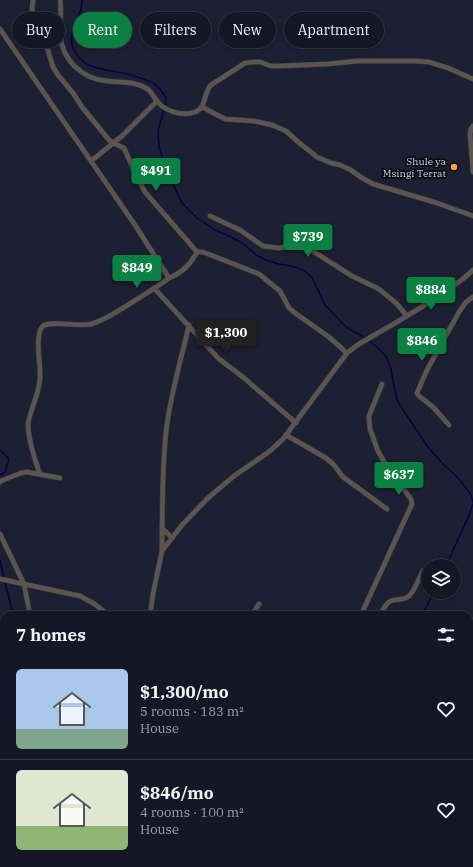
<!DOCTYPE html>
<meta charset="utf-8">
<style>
:root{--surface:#141826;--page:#1d212e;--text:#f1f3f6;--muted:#9da0a7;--line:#333743;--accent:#0b8043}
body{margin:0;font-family:"IBM Plex Serif",serif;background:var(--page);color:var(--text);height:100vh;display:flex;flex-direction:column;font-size:15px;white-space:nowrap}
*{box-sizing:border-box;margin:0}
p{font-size:13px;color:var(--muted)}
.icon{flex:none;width:22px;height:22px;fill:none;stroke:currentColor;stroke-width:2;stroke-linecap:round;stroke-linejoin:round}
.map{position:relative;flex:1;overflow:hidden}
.panel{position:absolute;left:0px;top:611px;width:473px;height:256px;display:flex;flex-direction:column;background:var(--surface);border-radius:12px 12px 0 0;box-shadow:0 2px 10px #0003,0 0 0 1px var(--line)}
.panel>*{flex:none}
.guide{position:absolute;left:12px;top:12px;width:449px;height:36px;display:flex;gap:8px}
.controls{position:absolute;left:421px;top:559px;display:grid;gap:8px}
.controls a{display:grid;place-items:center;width:40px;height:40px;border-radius:50%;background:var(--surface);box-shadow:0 2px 10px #0003,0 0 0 1px var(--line);font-size:20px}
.price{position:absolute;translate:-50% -34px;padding:0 9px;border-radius:4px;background:var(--accent);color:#fff;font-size:13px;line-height:26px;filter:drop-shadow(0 1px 2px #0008)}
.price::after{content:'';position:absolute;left:50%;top:24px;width:12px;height:9px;margin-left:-6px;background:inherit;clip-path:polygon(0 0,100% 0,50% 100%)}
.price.selected{background:#222;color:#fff}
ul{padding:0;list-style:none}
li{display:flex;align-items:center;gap:12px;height:100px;padding:0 16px}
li+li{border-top:1px solid var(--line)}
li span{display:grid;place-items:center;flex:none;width:112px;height:80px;border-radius:6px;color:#555}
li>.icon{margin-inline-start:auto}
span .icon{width:48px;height:48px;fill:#fffc;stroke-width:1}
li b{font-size:17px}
h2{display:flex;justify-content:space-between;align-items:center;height:48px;padding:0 16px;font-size:17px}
.pill{padding:0 14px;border-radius:18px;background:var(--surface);box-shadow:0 2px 10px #0003,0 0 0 1px var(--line);font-size:14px;line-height:36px}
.pill.selected{background:var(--accent);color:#fff}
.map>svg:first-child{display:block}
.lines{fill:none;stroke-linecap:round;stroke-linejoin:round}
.stream{stroke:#080046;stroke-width:1.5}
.minor-casing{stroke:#383d4f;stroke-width:5.5}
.minor{stroke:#5d544d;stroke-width:4.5}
.poi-dot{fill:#f8a04b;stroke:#080b13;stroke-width:1.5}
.labels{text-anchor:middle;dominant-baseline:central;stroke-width:3.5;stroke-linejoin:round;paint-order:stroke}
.poi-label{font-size:10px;fill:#d0d4e2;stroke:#080b13;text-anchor:end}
</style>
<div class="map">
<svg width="473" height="867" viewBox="0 0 473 867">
<rect width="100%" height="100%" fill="#1b2033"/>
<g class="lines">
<g class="stream">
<path d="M 82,0 C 83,16 69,27 72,44 C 72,47 74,50 76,53 C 85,70 106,69 122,73 C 129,74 148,80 154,84 C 160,87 163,93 166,98 L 165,106"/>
<path d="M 164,109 L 158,131 L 159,146 L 165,167 L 182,203 L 197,218 L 215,230 L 233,238 L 245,245 L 256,255 L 266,260 L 279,264 L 292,266 L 305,271 L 312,277 L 325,305 L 346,327 L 362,336 L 377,347 L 387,358 L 391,369 L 394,386 L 397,400 L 405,413 L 428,447 L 442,463 L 456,476 L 464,485 L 471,495 L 473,502"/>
<path d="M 0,450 L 9,459 L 5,472 L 0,475"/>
<path d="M 0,560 L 4,578"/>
<path d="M 446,566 L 469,515 L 473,504"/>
<path d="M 5,582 L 12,610 L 11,615"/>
<path d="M 422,615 L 434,592"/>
<path d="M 0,634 L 4,629"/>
<path d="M 0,679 L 4,683"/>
<path d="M 469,746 L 473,747"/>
<path d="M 0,773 L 4,748"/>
<path d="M 0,775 L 2,788 L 4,791"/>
<path d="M 48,863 L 55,864 L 59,867"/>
</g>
<defs>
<g id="minor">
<path d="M 33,0 L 32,10 L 44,37 L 53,67 L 58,75 L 73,93 L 82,107 L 109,140 L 113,143 L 124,148 L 138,179 L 145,192 L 197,252"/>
<path d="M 60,0 C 62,11 60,22 60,34 C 62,60 82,79 107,81 C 120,83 135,81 146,88 C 151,91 153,95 156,100 C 164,111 182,117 195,112 C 207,108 203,93 211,85 L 245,63 L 253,62 L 260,62 L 271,66 L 280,66 L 327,64 L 358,61 L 415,61 L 429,62 L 448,68 L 473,79"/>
<path d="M 0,29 L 135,225 L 169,278"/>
<path d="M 202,107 L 225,119 L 254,121 L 272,125 L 286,131 L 297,141 L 317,157 L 331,163 L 340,165 L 351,170 L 362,178 L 373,184 L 434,202 L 473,216"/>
<path d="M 473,126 L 471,129 L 470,134 L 473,172"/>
<path d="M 91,161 L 122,136 L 157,101"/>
<path d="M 210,216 L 240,230 L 263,246 L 279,248 L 285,247 L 295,242 L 300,243 L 352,276 L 379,289 L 397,304 L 407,316"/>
<path d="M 154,288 L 218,358 L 244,378 L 296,423"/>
<path d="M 449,425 L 433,407 L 419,396 L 417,393 L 427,370 L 459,312 L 466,302 L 473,297"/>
<path d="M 286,435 L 326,458 L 334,465 L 343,477 L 387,509"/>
<path d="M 40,474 C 35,460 28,438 28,424 C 29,418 31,412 33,406 C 36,397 40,387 40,377 C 41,366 34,334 43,326 C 51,320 78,327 91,324 C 106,320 118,311 131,303 C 144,295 157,287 169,278 C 183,272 190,265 197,252 L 203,252 L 259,274 L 280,291 L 289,308 L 295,313 L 329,337 L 347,353"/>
<path d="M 0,482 L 1,481 L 21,473 L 27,472 L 60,478"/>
<path d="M 162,528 L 172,538"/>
<path d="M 0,534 L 24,584 L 30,615"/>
<path d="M 162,551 C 162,511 162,471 166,432 C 170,396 181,360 189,325"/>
<path d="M 0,579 L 80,596 L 93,603 L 109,615"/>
<path d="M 150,615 L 153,594 L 162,551 L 182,525 L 209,497 L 234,476 L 270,451 L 283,439 L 347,353 L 359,344 L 397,322 L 443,294 L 464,278 L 473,270"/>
<path d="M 252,615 L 259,604"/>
<path d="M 361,615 L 412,504 L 411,499 L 387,467 L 378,451 L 370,429 L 369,420 L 369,416 L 382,384"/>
<path d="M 380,615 C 382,611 385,605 389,602 C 394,598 404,601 409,596 C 415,591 419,577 423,571"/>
<path d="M 0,795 L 2,795 L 4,794"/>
<path d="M 0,831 L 2,848 L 0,867"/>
<path d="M 195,863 L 200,867"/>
<path d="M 364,863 L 370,867"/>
<path d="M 118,867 L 118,863"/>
<path d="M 341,867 L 343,863"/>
</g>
</defs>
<use href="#minor" class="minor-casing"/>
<use href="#minor" class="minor"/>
</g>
<circle class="poi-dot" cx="454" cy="167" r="4"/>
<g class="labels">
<g class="poi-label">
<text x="446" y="161">Shule ya<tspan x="446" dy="12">Msingi Terrat</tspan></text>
</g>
</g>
</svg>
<div class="controls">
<a><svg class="icon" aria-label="layers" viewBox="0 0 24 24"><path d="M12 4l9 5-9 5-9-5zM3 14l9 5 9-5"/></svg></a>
</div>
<b class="price" style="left:156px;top:192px">$491</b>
<b class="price" style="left:308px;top:258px">$739</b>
<b class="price" style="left:137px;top:289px">$849</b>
<b class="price" style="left:431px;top:311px">$884</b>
<b class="price selected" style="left:226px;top:354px">$1,300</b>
<b class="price" style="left:422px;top:362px">$846</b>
<b class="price" style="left:399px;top:496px">$637</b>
<div class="guide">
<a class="pill">Buy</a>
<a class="pill selected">Rent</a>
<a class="pill">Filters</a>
<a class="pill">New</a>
<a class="pill">Apartment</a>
</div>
<section class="panel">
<h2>7 homes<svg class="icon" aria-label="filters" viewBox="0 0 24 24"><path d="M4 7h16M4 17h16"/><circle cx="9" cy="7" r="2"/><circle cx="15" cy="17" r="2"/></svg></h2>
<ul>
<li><span style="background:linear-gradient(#a9c7e8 75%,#7fa58c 0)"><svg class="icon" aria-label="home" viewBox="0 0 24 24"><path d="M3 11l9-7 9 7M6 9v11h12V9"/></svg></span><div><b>$1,300/mo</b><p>5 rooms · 183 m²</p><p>House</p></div><svg class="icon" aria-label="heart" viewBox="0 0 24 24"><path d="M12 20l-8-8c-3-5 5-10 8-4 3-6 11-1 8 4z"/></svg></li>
<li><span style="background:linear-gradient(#dfe7d0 70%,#8fb573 0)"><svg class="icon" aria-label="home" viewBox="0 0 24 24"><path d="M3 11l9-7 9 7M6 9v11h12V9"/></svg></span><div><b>$846/mo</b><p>4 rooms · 100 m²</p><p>House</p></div><svg class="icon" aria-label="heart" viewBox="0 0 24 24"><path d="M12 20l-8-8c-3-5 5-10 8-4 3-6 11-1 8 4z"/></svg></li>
</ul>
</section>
</div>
